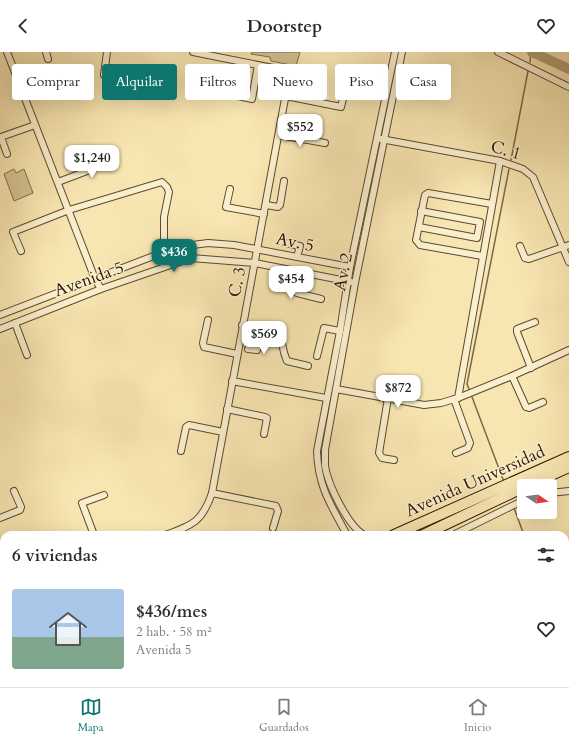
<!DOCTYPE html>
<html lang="es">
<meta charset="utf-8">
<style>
:root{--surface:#fff;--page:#f2f2f3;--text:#2b2b33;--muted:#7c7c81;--line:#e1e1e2;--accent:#0f766e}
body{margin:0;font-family:Cardo,serif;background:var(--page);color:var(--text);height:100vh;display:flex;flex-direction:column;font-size:15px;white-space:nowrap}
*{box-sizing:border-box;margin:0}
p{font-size:13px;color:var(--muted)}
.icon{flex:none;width:22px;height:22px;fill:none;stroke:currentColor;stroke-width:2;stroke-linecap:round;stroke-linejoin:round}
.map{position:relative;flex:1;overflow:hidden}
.details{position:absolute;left:0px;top:479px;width:569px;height:156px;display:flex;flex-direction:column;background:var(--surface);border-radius:12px 12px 0 0;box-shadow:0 4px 16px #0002}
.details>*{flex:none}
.top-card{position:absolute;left:12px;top:12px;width:545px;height:36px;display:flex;gap:8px}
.needle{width:26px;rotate:103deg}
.fabs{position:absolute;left:517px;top:427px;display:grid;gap:8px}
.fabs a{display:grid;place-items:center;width:40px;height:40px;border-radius:4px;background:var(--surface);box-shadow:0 4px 16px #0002;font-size:20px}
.price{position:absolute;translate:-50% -34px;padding:0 9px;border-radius:8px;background:#fff;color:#222;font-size:13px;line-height:26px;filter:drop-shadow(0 1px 2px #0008)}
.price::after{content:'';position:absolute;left:50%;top:24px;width:12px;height:9px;margin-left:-6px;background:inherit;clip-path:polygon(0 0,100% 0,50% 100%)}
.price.current{background:var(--accent);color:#fff}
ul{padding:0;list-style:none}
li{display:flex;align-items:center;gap:12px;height:100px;padding:0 12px}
li span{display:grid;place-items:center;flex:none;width:112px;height:80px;border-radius:4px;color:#555}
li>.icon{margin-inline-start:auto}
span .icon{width:48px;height:48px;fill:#fffc;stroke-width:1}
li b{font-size:17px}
h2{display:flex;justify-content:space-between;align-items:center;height:48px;padding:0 12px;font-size:17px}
.pill{padding:0 14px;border-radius:4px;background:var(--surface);box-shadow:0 4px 16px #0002;font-size:14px;line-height:36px}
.pill.current{background:var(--accent);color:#fff}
header{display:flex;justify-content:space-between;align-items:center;height:52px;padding:0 12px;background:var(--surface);font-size:18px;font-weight:800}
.tabs{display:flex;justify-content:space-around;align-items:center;height:56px;border-top:1px solid var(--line);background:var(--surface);font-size:11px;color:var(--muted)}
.tabs a{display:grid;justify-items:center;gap:2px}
.tabs .current{color:var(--accent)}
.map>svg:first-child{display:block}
.green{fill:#d5c394;stroke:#806c4b}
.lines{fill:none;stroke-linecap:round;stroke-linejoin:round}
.stream{stroke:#7c6848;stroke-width:1.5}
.river{stroke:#b29f76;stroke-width:10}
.minor-casing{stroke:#5e4a2e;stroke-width:8}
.primary-casing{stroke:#2a1602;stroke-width:12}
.minor{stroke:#faefcd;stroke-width:6}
.primary{stroke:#f8e6b2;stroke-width:10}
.labels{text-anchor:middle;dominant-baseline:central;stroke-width:3;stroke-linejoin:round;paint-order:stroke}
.street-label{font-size:17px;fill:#2a1602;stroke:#faefcd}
</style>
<header><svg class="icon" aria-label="back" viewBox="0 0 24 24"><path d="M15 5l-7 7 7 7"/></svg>Doorstep<svg class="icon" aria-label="heart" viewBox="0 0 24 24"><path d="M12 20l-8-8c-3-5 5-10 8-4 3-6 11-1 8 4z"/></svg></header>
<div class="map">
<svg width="569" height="635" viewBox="0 0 569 635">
<rect width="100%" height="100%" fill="#f8e6b2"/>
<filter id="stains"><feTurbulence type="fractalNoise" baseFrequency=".005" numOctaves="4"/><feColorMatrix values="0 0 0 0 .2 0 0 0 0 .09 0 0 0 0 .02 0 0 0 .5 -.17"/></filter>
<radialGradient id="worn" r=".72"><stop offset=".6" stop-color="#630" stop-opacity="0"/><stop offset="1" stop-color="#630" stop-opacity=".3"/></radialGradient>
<g class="green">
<path d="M 252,0 L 300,0 L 296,14 L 271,9 L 270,5 L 251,2 Z"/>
<path d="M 14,117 L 16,121 L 24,117 L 33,141 L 14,149 L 4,122 Z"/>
<path d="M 397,631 L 502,631 L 503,635 L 398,635 Z"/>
</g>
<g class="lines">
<g class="stream">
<path d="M 530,10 L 531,0"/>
<path d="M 511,108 L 528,19"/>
<path d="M 469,337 L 467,332 L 509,117"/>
<path d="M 472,345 L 504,430"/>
<path d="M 514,456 L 524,483"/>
<path d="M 565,610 L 569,625"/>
</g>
<path class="river" d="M 532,0 L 569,17"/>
<defs>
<g id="minor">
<path d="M 7,0 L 95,227 L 101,237"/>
<path d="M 46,0 L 48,7"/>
<path d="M 107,0 L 104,23 L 129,27"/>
<path d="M 498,0 L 569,35"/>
<path d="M 229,42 L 252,47 L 258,13"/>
<path d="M 286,44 L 341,55 L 346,34"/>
<path d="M 279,83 L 325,91"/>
<path d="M 381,87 L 500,109 L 523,117 L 533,125 L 569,210"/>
<path d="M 7,102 L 1,85 L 35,73"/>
<path d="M 58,130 L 95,116 L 90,103"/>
<path d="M 230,137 L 226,155 L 264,162"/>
<path d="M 266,153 L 278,155 L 280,153 L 284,129"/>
<path d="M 419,175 L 477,186 L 480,170 L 421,159"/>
<path d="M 281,190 L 300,194 L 297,205"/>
<path d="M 520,194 L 525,206 L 529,207 L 569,193"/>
<path d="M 21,199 L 13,180 L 69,158 L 162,130 L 167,135 L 169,140 L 164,165 L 164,200"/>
<path d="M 482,204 L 420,193 L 416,188 L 425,143 L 428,141 L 492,152"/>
<path d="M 297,219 L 297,241 L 321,247"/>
<path d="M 0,263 L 164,200 L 185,194 L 208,191 L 234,193 L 350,215"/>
<path d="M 208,268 L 203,291 L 204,295 L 237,302"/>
<path d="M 15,271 L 27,303"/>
<path d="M 242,273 L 262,277 L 257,298 L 248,297"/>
<path d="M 0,277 L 101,237 L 191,206 L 255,211 L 351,230"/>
<path d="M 262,283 C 291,290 277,286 287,309 L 308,314"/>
<path d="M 317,304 L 324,276 L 340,279"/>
<path d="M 531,316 L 517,280 L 517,277 L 535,270"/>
<path d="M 512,324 L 526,355 L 529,356 L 543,350"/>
<path d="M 232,329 L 326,346"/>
<path d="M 336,337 L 424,353 L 441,351 L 458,346 L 512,324 L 569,298"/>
<path d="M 388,346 L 379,401 L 382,406 L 394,408"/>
<path d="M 458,346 L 500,109"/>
<path d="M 454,347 L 470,391 L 468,396 L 456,401"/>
<path d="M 227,357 L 265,365 L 267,366 L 264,382"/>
<path d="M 181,399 L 186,375 L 189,373 L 223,380"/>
<path d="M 212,441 L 276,454 L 278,459 L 273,476"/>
<path d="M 550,441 L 569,439"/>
<path d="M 0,466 L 20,458 L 21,455 L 14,439"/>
<path d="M 94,483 L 82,451 L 104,443"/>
<path d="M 165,483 C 193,473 202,470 212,441 L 289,25 L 283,18 L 193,0"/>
<path d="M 347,483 C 331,453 318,435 317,399 L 340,279 L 350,215 L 395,0"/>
<path d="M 364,483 C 348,474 328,433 325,414 C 325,409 325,403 325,398 L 355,231 L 402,0"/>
<path d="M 453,483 L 524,448"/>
<path d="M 565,504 L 569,503"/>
<path d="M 0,512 L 4,523"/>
<path d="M 565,518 L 569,517"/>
<path d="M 0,576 L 4,588"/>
<path d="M 283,631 L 284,635"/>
<path d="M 384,631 L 385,635"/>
<path d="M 6,635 L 7,631"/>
<path d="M 26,635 L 37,631"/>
<path d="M 131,635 L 141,631"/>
</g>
<g id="primary">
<path d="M 527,434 L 569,415"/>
<path d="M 394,483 L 569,405"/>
<path d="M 423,483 L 524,435"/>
<path d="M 61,635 L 71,631"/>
<path d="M 94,635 L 104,631"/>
</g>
</defs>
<use href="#minor" class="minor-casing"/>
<use href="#primary" class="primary-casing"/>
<use href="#minor" class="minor"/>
<use href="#primary" class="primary"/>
</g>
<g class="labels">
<g class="street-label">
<text transform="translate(506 98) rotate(16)">C. 1</text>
<text transform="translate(295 190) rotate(11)">Av. 5</text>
<text transform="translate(343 220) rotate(-79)">Av. 2</text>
<text transform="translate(89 227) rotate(-20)">Avenida 5</text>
<text transform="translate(237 230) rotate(-78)">C. 3</text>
<text transform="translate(475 429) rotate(-24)">Avenida Universidad</text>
</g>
</g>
<rect width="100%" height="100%" filter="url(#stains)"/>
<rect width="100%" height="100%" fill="url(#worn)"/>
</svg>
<div class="fabs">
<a><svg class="needle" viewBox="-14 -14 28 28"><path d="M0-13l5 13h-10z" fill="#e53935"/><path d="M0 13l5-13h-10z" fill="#7c7c81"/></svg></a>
</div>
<b class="price" style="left:300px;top:96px">$552</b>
<b class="price" style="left:92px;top:127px">$1,240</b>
<b class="price current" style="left:174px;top:221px">$436</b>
<b class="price" style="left:291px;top:248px">$454</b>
<b class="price" style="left:264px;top:303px">$569</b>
<b class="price" style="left:398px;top:357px">$872</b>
<div class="top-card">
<a class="pill">Comprar</a>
<a class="pill current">Alquilar</a>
<a class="pill">Filtros</a>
<a class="pill">Nuevo</a>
<a class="pill">Piso</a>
<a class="pill">Casa</a>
</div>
<section class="details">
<h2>6 viviendas<svg class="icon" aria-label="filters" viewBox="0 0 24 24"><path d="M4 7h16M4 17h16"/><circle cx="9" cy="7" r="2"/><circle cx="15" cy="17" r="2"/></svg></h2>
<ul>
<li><span style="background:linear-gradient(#a9c7e8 60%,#7fa58c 0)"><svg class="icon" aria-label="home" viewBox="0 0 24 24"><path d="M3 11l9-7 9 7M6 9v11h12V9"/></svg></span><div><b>$436/mes</b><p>2 hab. · 58 m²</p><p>Avenida 5</p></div><svg class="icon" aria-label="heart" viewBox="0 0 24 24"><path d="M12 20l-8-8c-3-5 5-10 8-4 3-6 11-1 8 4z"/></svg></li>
</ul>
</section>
</div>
<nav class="tabs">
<a class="current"><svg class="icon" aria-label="map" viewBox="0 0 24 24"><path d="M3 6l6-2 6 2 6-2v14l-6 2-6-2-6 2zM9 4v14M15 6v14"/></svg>Mapa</a>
<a><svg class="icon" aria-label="saved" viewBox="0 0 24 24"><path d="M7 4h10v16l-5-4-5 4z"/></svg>Guardados</a>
<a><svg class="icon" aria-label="home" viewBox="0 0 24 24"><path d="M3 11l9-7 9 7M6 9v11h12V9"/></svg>Inicio</a>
</nav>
